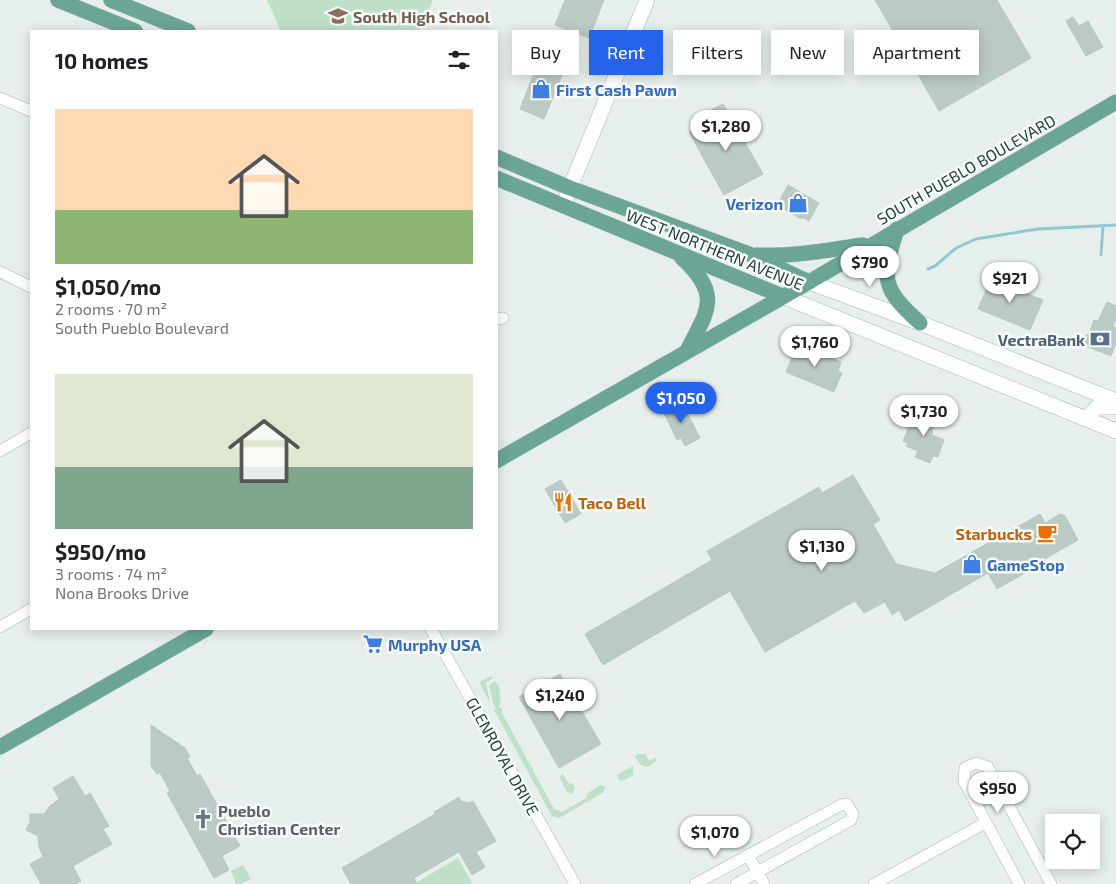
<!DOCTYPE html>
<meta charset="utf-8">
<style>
:root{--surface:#fff;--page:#f2f2f2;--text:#202124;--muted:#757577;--accent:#2563eb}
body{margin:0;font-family:"Exo 2",sans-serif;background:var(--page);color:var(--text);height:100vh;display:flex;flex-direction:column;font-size:19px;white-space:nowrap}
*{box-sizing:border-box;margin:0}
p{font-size:16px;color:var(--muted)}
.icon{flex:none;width:28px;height:28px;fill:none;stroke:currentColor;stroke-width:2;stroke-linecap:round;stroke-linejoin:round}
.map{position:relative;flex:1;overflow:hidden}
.side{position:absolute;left:30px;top:30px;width:468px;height:600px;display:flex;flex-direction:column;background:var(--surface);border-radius:0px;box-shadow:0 2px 12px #0003}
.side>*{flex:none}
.banner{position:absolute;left:512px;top:30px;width:475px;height:45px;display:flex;gap:10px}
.tools{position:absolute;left:1045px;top:814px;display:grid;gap:10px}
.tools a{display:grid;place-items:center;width:55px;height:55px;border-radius:0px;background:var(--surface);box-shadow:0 2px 12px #0003;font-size:25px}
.price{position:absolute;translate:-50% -42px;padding:0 11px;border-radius:18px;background:#fff;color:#222;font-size:16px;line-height:32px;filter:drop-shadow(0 1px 2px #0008)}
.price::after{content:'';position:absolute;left:50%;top:30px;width:15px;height:11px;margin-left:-8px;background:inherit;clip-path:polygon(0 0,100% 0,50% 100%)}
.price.current{background:var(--accent);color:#fff}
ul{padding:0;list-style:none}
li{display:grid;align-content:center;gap:10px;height:265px;padding:0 25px}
li span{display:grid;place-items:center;height:155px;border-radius:0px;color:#555}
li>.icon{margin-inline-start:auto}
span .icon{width:90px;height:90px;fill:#fffc;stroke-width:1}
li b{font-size:21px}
h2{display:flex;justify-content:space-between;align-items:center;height:60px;padding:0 25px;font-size:21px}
.tag{padding:0 18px;border-radius:0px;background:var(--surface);box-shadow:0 2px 12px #0003;font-size:18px;line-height:45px}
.tag.current{background:var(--accent);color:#fff}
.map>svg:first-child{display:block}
.green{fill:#bfe0c8}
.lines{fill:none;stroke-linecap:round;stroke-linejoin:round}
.stream{stroke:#8ec9d4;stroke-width:3}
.building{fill:#bbcac4;stroke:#b8c9c2}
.minor-casing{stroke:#a8b8b2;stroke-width:12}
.tertiary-casing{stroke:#a8b8b2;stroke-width:16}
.secondary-casing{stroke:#a4bbb3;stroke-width:16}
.primary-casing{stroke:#c2cac8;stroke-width:16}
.minor{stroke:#fff;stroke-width:11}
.tertiary{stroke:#fff;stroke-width:15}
.secondary{stroke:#fff;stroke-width:15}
.primary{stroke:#6aa596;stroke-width:15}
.labels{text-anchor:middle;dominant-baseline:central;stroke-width:5;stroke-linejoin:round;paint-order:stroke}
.education-label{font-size:16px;font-weight:bold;fill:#785e54;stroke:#f7fbf9;text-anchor:start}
.shop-label{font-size:16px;font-weight:bold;fill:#366cbe;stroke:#f7fbf9;text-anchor:start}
.street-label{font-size:16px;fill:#24423a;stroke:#f7fbf9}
.service-label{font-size:16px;font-weight:bold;fill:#4e5e75;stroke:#f7fbf9;text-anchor:end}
.food-label{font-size:16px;font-weight:bold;fill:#c56008;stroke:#f7fbf9;text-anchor:start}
.worship-label{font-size:16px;font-weight:bold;fill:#5b616d;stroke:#f7fbf9;text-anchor:start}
</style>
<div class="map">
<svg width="1116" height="884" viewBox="0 0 1116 884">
<rect width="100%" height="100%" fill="#e6efeb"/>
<g class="green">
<path d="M 267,0 L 433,0 L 420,31 L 281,31 Z"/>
<path d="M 491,676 L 493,678 L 486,683 L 490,703 L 479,682 Z"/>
<path d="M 495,681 L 499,687 L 501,704 L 499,706 L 500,708 L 502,707 L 502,713 L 554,809 L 562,812 L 586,798 L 588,793 L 600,785 L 605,787 L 604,792 L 559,818 L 552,816 L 494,710 L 496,708 L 493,703 L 489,685 Z"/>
<path d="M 638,754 L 645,754 L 649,761 L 656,757 L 657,761 L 647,767 C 641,767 638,762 635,757 Z"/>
<path d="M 633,766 L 633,775 L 623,781 L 619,780 L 617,775 Z"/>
<path d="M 563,774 L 569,784 L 572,783 L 575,788 L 572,794 L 567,792 L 559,777 Z"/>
<path d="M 458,858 L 472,883 L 470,884 L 418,884 L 417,882 Z"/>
<path d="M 243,865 L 251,879 L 241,884 L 236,884 L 231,871 Z"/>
</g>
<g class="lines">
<g class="stream">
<path d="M 1101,255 L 1103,226"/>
<path d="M 928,269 L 935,266 L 956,248 L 976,239 L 1038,229 L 1116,225"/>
</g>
</g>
<g class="building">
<path d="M 565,0 L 604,0 L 589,38 L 555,25 Z"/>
<path d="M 875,0 L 997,0 L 1031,58 L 939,111 Z"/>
<path d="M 1073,17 L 1079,26 L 1088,21 L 1103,47 L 1086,56 L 1066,21 Z"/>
<path d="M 538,63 L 563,73 L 544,119 L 520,109 Z"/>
<path d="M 723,104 L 763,174 L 724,195 L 689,132 L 715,117 L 711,110 Z"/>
<path d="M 788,185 L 819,203 L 809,221 L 802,217 L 801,219 L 784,209 L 785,207 L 778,203 Z"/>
<path d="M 991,279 L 1043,300 L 1030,330 L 978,309 Z"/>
<path d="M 1107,302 L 1116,306 L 1116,319 L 1113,327 L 1116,328 L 1116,342 L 1111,356 L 1085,346 L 1083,342 L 1085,336 L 1089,334 L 1094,320 L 1098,321 Z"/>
<path d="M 797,345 L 841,362 L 838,371 L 842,373 L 834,392 L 786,372 Z"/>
<path d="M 681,401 L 700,438 L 685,446 L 681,438 L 677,440 L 663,411 Z"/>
<path d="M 923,408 L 928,408 L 933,411 L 934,416 L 932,435 L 944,440 L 938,457 L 933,456 L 930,463 L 915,457 L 918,451 L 906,446 L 908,443 L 903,441 L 909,427 Z"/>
<path d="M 853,475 L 880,520 L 873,524 L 896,564 L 935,573 L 1040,514 L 1045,523 L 1060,514 L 1065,516 L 1078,540 L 1029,568 L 1030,570 L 997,589 L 988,573 L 905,621 L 899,610 L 892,615 L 885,602 L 864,613 L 855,601 L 765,652 L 730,591 L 603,665 L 585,634 L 712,560 L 707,551 L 819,487 L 822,493 Z"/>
<path d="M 561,480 L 581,514 L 565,523 L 545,489 Z"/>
<path d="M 560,674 L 601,744 L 559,768 L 519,697 Z"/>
<path d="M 151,725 L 185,748 L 190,757 L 187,758 L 197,776 L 200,774 L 240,846 L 222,856 L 229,870 L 214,878 L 167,793 L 170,791 L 160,773 L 157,774 L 151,766 Z"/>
<path d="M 73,776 L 85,796 L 90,793 L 109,826 L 103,829 L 112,844 L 73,866 L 81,881 L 75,884 L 41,884 L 30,864 L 43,857 L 39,847 L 38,836 L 26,830 L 30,822 L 30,814 L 44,814 L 50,806 L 59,799 L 53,788 Z"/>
<path d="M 459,797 L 461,801 L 469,803 L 473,801 L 496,841 L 476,852 L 485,867 L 472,875 L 459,852 L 414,878 L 417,884 L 351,884 L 342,868 L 435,814 L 434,812 Z"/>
</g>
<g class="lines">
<defs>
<g id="minor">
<path d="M 0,98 L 31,111"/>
<path d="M 0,272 L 31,287"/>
<path d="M 496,319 L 503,318"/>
<path d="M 0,451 L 31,433"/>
<path d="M 0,627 L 31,609"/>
<path d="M 431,629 L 575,884"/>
<path d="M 748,855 L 764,884"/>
<path d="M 695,884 L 841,805 L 847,804 L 853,814 L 851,820 L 736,884"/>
<path d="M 874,884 L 985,823"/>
<path d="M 1019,884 L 964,781 L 965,768 L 976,763 L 988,767 L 1051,884"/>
</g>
<path id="tertiary" d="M 564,205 L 570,188 L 647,0"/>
<g id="secondary">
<path d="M 809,282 L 920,323 L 1116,401"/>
<path d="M 782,296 L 1116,431"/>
<path d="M 1086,419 L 1097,407 L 1116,407"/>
</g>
<g id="primary">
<path d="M 58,0 L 135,31"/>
<path d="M 111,0 L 188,31"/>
<path d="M 496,157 L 570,188 L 749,254 L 809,282"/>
<path d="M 496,178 L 782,296"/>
<path d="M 897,229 C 882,278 880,287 920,323"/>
<path d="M 757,255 C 794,257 827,250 863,245"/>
<path d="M 682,258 C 722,295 708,310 687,351"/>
<path d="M 496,461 L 809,282 L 1116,102"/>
<path d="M 0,747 L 206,629"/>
</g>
</defs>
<use href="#minor" class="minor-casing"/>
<use href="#tertiary" class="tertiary-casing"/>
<use href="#secondary" class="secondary-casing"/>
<use href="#primary" class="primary-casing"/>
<use href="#minor" class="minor"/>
<use href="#tertiary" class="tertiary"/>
<use href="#secondary" class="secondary"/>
<use href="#primary" class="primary"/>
</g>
<defs>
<symbol id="school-bare" viewBox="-9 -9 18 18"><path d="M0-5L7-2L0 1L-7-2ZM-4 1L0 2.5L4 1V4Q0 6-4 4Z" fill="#8d6e63" stroke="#f7fbf9" stroke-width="2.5" paint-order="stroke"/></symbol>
<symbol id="shop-bare" viewBox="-9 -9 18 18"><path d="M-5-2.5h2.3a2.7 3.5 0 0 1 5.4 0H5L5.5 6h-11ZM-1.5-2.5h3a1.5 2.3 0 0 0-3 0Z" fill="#3f7fe0" stroke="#f7fbf9" stroke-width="2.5" paint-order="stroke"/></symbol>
<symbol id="bank-bare" viewBox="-9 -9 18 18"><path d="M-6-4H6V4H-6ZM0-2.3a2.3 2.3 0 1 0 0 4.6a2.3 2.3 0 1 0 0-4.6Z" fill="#5c6f8a" stroke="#f7fbf9" stroke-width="2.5" paint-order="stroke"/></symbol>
<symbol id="restaurant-bare" viewBox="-9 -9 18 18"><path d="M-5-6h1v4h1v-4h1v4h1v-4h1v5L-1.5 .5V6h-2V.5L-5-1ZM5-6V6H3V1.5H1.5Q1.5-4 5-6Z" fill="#e8710a" stroke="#f7fbf9" stroke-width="2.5" paint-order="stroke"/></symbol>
<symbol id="cafe-bare" viewBox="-9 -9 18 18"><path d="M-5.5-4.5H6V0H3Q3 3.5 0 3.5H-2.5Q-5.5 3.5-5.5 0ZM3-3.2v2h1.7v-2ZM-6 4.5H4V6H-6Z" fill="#e8710a" stroke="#f7fbf9" stroke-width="2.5" paint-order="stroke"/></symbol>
<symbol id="supermarket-bare" viewBox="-9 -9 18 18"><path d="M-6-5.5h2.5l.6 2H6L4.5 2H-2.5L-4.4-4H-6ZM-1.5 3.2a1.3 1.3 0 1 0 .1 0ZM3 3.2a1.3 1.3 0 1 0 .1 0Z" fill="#3f7fe0" stroke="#f7fbf9" stroke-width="2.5" paint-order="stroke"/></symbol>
<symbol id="church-bare" viewBox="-9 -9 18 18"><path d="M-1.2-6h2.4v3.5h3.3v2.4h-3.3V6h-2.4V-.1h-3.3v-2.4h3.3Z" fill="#6b7280" stroke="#f7fbf9" stroke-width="2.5" paint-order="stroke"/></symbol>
</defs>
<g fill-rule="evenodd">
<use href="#school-bare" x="324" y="2" width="28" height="28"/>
<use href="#shop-bare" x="527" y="75" width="28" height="28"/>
<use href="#shop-bare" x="784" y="189" width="28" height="28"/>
<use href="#bank-bare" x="1086" y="325" width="28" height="28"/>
<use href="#restaurant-bare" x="549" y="488" width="28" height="28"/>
<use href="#cafe-bare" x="1033" y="519" width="28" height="28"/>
<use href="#shop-bare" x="958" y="550" width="28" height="28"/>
<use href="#supermarket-bare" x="359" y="630" width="28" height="28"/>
<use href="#church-bare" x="189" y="805" width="28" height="28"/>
</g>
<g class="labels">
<g class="education-label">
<text x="353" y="16">South High School</text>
</g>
<g class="shop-label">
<text x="556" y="89">First Cash Pawn</text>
<text x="783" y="203" text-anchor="end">Verizon</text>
<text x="987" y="564">GameStop</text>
<text x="388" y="644">Murphy USA</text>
</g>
<g class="street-label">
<text transform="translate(966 169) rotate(-30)">SOUTH PUEBLO BOULEVARD</text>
<text transform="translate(715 249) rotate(22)">WEST NORTHERN AVENUE</text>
<text transform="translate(503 756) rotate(61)">GLENROYAL DRIVE</text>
</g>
<g class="service-label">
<text x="1085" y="339">VectraBank</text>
</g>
<g class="food-label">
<text x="578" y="502">Taco Bell</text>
<text x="1032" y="533" text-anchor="end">Starbucks</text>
</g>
<g class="worship-label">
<text x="218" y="810">Pueblo<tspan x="218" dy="18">Christian Center</tspan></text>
</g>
</g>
</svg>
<div class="tools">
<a><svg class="icon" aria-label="locate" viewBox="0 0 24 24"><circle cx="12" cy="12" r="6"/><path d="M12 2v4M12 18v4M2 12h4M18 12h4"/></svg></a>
</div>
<b class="price" style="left:726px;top:152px">$1,280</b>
<b class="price" style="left:870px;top:288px">$790</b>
<b class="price" style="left:1010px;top:304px">$921</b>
<b class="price" style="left:815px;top:368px">$1,760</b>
<b class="price current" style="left:681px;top:424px">$1,050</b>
<b class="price" style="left:924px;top:437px">$1,730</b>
<b class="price" style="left:822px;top:572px">$1,130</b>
<b class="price" style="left:560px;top:721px">$1,240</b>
<b class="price" style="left:998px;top:814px">$950</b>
<b class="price" style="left:715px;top:858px">$1,070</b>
<div class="banner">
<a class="tag">Buy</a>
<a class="tag current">Rent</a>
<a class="tag">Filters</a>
<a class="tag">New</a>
<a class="tag">Apartment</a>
</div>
<section class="side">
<h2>10 homes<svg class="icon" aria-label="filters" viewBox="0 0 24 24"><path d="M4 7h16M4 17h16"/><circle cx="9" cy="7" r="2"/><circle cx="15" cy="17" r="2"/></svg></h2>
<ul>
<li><span style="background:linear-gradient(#ffd9b3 65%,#8fb573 0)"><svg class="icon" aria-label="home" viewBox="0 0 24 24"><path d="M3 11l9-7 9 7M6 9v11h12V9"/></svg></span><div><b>$1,050/mo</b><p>2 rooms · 70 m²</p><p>South Pueblo Boulevard</p></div></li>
<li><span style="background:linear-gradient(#dfe7d0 60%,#7fa58c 0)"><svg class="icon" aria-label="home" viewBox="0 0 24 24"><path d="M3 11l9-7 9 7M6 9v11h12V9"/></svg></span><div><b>$950/mo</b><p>3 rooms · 74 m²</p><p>Nona Brooks Drive</p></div></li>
</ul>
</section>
</div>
